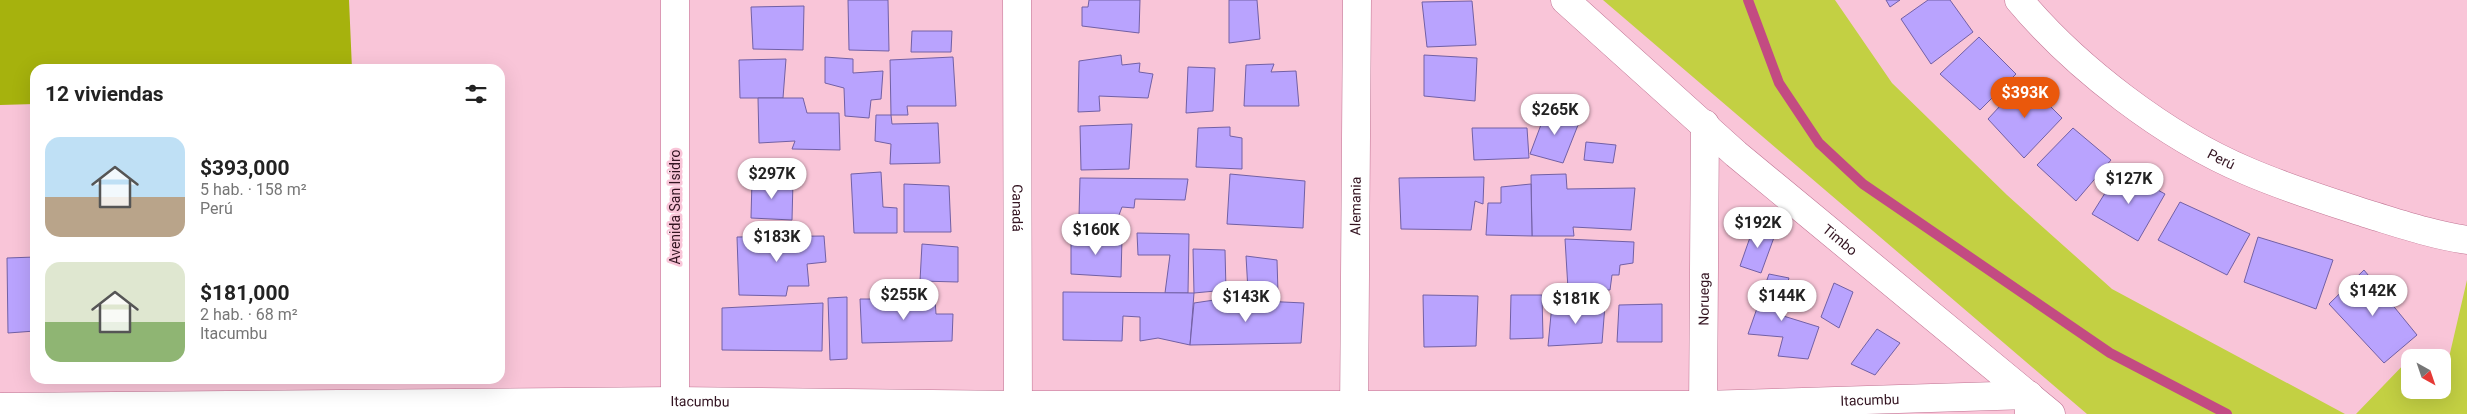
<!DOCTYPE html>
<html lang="es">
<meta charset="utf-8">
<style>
:root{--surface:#fff;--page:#f2f2f2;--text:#222;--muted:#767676;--accent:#ea580c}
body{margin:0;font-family:Roboto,sans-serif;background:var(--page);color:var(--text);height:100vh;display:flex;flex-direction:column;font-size:19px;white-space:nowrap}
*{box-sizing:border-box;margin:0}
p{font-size:16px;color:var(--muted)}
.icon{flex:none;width:28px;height:28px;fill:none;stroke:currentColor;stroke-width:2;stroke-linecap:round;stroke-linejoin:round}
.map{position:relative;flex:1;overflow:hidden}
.drawer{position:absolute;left:30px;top:64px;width:475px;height:320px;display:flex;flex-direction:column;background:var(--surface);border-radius:15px;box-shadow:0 5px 20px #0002}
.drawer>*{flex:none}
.needle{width:32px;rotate:140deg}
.controls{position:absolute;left:2401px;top:349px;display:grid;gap:10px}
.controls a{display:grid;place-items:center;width:50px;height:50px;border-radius:10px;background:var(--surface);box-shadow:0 5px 20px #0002;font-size:25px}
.price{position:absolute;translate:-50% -42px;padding:0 11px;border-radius:18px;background:#fff;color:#222;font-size:16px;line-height:32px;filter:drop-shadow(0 1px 2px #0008)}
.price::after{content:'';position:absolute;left:50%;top:30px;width:15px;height:11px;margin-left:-8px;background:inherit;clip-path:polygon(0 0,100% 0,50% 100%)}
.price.selected{background:var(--accent);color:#fff}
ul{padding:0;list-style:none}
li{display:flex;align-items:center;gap:15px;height:125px;padding:0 15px}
li span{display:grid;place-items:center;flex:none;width:140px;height:100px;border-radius:15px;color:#555}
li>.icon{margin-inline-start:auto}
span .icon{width:60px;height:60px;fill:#fffc;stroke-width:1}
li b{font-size:21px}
h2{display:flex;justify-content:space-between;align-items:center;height:60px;padding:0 15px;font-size:21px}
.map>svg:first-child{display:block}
.green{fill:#c3d043}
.forest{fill:#a6b20d}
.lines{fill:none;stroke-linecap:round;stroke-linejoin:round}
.stream{stroke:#c34b82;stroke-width:10}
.building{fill:#b9a3fe;stroke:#7260a5}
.minor-casing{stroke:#bf7191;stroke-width:29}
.tertiary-casing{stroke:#bf7191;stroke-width:29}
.minor{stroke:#fff;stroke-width:28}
.tertiary{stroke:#fff;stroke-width:28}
.labels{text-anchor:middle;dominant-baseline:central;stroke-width:5;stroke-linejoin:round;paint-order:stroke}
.street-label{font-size:14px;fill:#331421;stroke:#f9c5d8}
</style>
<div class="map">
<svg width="2467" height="414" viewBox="0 0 2467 414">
<rect width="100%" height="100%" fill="#f9c5d8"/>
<g class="green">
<path d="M 1603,0 L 1835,0 L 1892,83 L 2007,195 L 2112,289 L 2345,414 L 2087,414 Z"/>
<path d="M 2467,280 L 2467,414 L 2356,414 L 2410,358 L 2410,390 L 2442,390 L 2443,364 L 2447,366 Z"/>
</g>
<path class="forest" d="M 0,0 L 349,0 L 352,69 L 35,69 L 35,104 L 0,105 Z"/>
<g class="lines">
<path class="stream" d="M 1748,0 L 1779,83 L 1819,143 L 1863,184 L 2110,353 L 2227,414"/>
</g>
<g class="building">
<path d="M 848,0 L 888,0 L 889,51 L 849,50 Z"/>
<path d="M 1089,0 L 1140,0 L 1139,33 L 1082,26 L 1082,7 L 1088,7 Z"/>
<path d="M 1229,0 L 1257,0 L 1260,39 L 1229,43 Z"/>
<path d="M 1886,0 L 1900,0 L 1890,7 Z"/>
<path d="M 1928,0 L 1950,0 L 1973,32 L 1931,64 L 1901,19 Z"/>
<path d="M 1472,1 L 1476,45 L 1427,47 L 1422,2 Z"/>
<path d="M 804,6 L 803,50 L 753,49 L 751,7 Z"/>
<path d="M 912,31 L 952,31 L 951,52 L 911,52 Z"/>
<path d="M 1979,37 L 2016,74 L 1980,110 L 1940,74 Z"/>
<path d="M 1121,55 L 1122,65 L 1140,63 L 1139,72 L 1153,74 L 1148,98 L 1099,96 L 1100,111 L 1078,112 L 1079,61 Z"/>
<path d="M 1424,55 L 1477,58 L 1475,101 L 1424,96 Z"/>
<path d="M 825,57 L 853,59 L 853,73 L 883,71 L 881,99 L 871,100 L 869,118 L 845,116 L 844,88 L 825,83 Z"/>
<path d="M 953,57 L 956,106 L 907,106 L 908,115 L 891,115 L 890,60 Z"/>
<path d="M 786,59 L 783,98 L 740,98 L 739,60 Z"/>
<path d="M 1274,64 L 1271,72 L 1296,71 L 1299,106 L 1244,106 L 1246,65 Z"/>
<path d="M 1188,67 L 1215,68 L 1213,111 L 1186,113 Z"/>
<path d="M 2024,80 L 2062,118 L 2024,158 L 1988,119 Z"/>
<path d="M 758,98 L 803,98 L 807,113 L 839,113 L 840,150 L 792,149 L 795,141 L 759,143 Z"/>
<path d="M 1548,106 L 1580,120 L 1563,163 L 1530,154 Z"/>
<path d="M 876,115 L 891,115 L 892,124 L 938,123 L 940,163 L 890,164 L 891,144 L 875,141 Z"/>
<path d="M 1132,124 L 1129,169 L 1081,170 L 1080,126 Z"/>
<path d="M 1230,127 L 1230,136 L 1242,138 L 1242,169 L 1196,167 L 1198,128 Z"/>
<path d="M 1472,128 L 1527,128 L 1529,158 L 1474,160 Z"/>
<path d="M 2073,128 L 2111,160 L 2076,201 L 2037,165 Z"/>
<path d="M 1586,142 L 1616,145 L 1613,163 L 1584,160 Z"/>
<path d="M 2120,169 L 2165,194 L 2138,241 L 2092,214 Z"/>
<path d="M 881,172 L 883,207 L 897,208 L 897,233 L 854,233 L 851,174 Z"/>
<path d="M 1230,174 L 1305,181 L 1303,228 L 1227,224 Z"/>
<path d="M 1566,174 L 1567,189 L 1635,188 L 1631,230 L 1573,227 L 1574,236 L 1532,236 L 1531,175 Z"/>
<path d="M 1484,177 L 1483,204 L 1475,201 L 1471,230 L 1401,229 L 1399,178 Z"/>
<path d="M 1080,178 L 1188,179 L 1185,200 L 1135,199 L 1134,208 L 1122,207 L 1119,215 L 1079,217 Z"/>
<path d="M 752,180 L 793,181 L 792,220 L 751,218 Z"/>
<path d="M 904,184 L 949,186 L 951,232 L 904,232 Z"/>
<path d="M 1531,184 L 1532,236 L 1486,235 L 1488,203 L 1501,203 L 1501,187 Z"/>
<path d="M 2180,202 L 2250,234 L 2227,275 L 2158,240 Z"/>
<path d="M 1754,226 L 1776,232 L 1761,273 L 1740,266 Z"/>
<path d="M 1137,233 L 1189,234 L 1188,293 L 1165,293 L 1170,255 L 1138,255 Z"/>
<path d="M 1071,235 L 1122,238 L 1121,277 L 1071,274 Z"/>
<path d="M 824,236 L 826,262 L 807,264 L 809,286 L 788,286 L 786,296 L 739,295 L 737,237 Z"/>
<path d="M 2258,237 L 2333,260 L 2316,309 L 2244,282 Z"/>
<path d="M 1565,239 L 1634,242 L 1633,263 L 1620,265 L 1619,275 L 1612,275 L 1610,290 L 1568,289 Z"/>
<path d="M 922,244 L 958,247 L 958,282 L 920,281 Z"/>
<path d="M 1193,249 L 1225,250 L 1226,290 L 1194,293 Z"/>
<path d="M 1246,256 L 1277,260 L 1278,293 L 1248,291 Z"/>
<path d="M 35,257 L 35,331 L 8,333 L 7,258 Z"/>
<path d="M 2364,270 L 2417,335 L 2384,363 L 2329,304 Z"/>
<path d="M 1769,274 L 1789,278 L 1777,314 L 1819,327 L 1808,359 L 1778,356 L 1783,337 L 1748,334 Z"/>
<path d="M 1834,283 L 1853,292 L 1839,328 L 1821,317 Z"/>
<path d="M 1063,292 L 1194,293 L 1190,345 L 1158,338 L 1140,341 L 1140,317 L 1123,316 L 1122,341 L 1063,340 Z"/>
<path d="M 1423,295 L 1478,296 L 1476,346 L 1424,347 Z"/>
<path d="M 1511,295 L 1542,295 L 1543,338 L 1510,339 Z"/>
<path d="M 847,297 L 847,359 L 830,360 L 828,298 Z"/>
<path d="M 860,299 L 935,299 L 936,314 L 953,314 L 952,341 L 862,343 Z"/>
<path d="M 1221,299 L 1304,303 L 1301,343 L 1190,345 L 1194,303 Z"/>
<path d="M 823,303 L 822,351 L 722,350 L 722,308 Z"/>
<path d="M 1552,304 L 1605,305 L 1602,343 L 1548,346 Z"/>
<path d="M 1662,304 L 1662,342 L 1617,342 L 1619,305 Z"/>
<path d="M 1877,329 L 1900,343 L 1875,375 L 1851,364 Z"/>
</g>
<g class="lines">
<defs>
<g id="minor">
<path id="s1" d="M 1017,0 L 1018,414"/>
<path id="s2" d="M 1565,0 L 1736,154 L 2051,414"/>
<path id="s3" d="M 2019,0 C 2076,68 2166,137 2247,171 C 2286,188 2328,201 2368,214 C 2401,224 2433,235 2467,240"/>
<path id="s4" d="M 0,407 L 675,401 L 1018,405 L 1703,405 L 2029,395 L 2029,414"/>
<path id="s5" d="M 1354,414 L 1357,0"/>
<path id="s6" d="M 1703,414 L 1705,124"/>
</g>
<path id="tertiary" d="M 675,0 L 675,414"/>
</defs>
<use href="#minor" class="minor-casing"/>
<use href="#tertiary" class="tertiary-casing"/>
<use href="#minor" class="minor"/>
<use href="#tertiary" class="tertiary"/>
</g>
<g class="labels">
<g class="street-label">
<text stroke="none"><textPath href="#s3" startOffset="259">Perú</textPath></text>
<text transform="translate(675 207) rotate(-90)">Avenida San Isidro</text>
<text stroke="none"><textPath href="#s1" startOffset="208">Canadá</textPath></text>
<text stroke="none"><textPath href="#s5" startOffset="208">Alemania</textPath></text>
<text stroke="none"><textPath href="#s2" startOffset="365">Timbo</textPath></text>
<text stroke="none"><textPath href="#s6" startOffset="115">Noruega</textPath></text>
<text stroke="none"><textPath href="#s4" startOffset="1870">Itacumbu</textPath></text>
<text stroke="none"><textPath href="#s4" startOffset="700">Itacumbu</textPath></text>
</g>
</g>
</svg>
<div class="controls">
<a><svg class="needle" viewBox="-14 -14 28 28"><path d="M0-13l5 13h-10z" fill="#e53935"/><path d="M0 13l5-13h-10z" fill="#767676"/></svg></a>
</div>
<b class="price selected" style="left:2025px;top:119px">$393K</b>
<b class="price" style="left:1555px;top:136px">$265K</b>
<b class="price" style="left:772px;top:200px">$297K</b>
<b class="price" style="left:2129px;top:205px">$127K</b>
<b class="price" style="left:1758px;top:249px">$192K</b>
<b class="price" style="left:1096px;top:256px">$160K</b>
<b class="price" style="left:777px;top:263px">$183K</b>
<b class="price" style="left:2373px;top:317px">$142K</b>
<b class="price" style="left:904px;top:321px">$255K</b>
<b class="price" style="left:1782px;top:322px">$144K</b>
<b class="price" style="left:1246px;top:323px">$143K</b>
<b class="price" style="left:1576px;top:325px">$181K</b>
<section class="drawer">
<h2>12 viviendas<svg class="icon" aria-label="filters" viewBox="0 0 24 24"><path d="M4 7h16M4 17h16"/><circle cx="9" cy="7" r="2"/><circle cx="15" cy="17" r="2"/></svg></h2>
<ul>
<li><span style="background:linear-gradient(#bfe0f5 60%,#b9a48a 0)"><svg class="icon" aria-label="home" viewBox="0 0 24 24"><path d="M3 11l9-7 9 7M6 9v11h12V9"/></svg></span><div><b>$393,000</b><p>5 hab. · 158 m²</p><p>Perú</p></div></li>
<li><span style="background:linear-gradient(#dfe7d0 60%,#8fb573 0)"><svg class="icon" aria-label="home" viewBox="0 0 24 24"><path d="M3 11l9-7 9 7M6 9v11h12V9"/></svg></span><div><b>$181,000</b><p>2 hab. · 68 m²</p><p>Itacumbu</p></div></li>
</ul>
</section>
</div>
